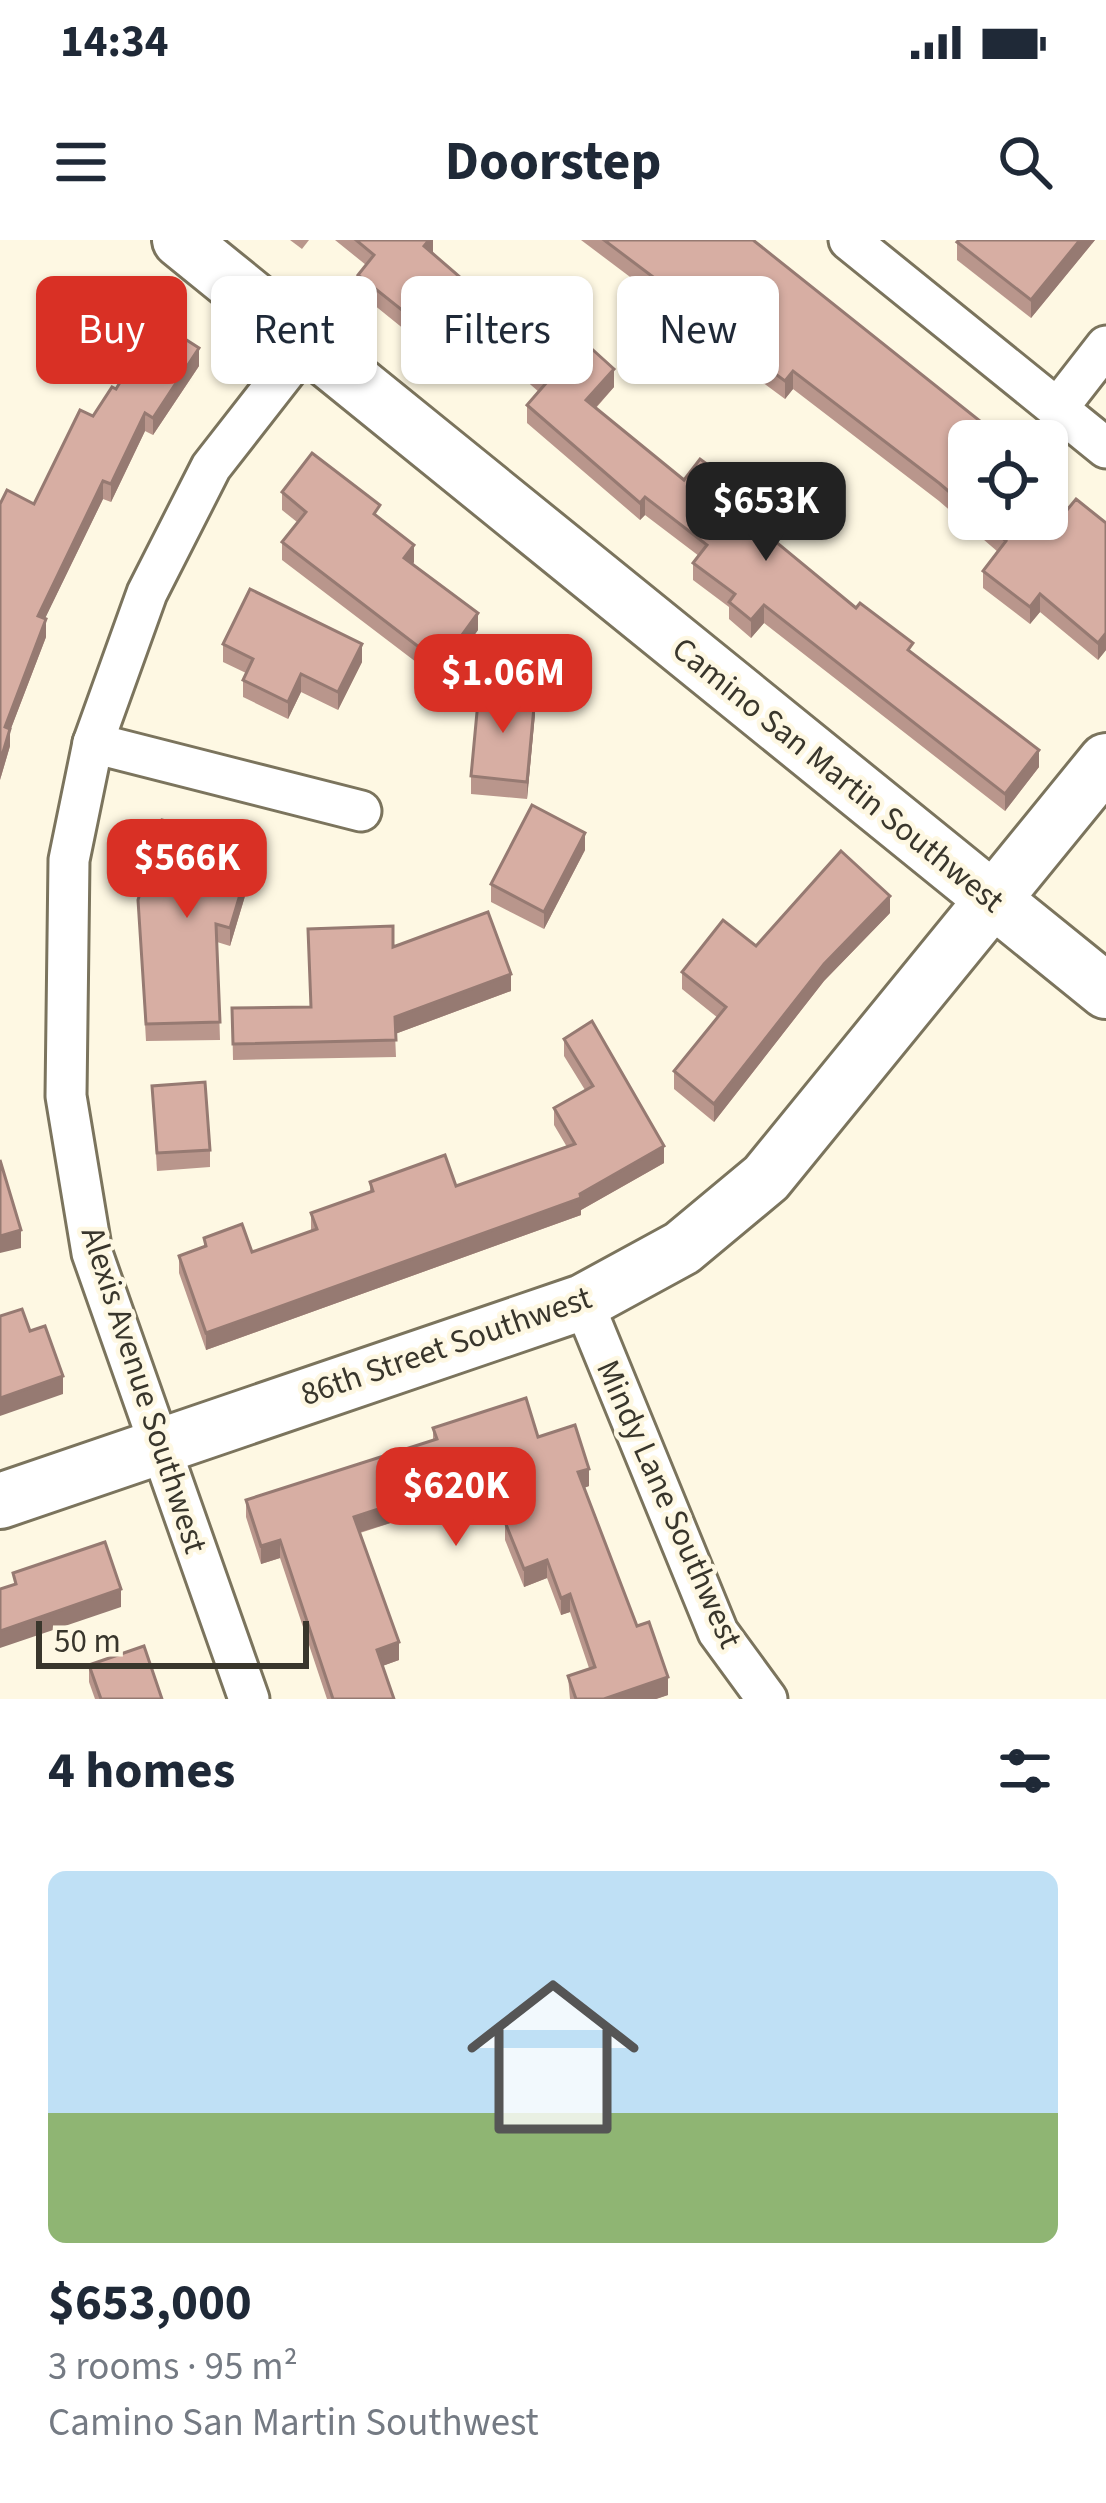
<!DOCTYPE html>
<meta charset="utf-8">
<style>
:root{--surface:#fff;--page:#f6f6f7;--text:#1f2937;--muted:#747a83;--line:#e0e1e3;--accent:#d93025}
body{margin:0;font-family:"Source Sans 3",sans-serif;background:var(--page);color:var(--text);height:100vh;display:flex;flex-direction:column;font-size:45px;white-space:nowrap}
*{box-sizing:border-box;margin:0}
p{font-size:39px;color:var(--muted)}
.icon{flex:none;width:66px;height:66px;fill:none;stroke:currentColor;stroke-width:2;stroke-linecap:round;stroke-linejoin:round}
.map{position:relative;height:1459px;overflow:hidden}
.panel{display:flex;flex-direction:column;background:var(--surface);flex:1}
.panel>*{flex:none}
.top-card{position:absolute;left:36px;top:36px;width:1035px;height:108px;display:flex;gap:24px}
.fabs{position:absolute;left:948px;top:180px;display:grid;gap:24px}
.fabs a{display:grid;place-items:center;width:120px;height:120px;border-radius:18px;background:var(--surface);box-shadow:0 3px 9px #0004;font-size:60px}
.scale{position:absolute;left:36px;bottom:30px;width:273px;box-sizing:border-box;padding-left:12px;border:6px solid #39362c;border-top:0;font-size:33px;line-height:42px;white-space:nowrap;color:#39362c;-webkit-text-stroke:9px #fef8e3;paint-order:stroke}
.price{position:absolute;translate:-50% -102px;padding:0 27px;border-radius:24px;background:var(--accent);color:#fff;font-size:39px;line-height:78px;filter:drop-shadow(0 3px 6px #0008)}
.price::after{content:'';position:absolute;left:50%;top:72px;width:36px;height:27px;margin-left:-18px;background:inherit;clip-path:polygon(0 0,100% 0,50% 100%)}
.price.selected{background:#222;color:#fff}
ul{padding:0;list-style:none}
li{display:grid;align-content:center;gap:24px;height:636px;padding:0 48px}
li+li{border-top:3px solid var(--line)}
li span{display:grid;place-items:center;height:372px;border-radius:18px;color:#555}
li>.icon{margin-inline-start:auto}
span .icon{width:216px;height:216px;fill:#fffc;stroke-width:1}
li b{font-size:51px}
h2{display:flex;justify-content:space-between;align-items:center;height:144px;padding:0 48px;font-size:51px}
.tag{padding:0 42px;border-radius:18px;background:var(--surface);box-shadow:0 3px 9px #0004;font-size:42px;line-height:108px}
.tag.selected{background:var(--accent);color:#fff}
.status{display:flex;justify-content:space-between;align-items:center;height:84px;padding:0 60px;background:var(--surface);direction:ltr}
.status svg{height:33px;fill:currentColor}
header{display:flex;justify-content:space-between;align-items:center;height:156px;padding:0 48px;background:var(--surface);font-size:54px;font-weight:700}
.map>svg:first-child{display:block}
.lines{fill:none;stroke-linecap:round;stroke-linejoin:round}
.street-casing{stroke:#7b745d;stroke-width:45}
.secondary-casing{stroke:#7b745d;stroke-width:60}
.street{stroke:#fff;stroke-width:39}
.secondary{stroke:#fff;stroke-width:54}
.wall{fill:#b9968c}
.shaded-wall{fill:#967a72}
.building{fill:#d7aea3;stroke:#967a72;stroke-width:3}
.labels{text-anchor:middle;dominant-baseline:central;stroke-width:9;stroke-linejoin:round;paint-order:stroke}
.street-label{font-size:33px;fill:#39362c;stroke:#fef8e3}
</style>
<div class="status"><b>14:34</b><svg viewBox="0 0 49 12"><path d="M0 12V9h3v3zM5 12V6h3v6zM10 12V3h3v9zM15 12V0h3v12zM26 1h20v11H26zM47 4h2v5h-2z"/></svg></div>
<header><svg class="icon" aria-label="menu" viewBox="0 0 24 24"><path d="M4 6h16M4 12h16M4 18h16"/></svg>Doorstep<svg class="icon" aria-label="search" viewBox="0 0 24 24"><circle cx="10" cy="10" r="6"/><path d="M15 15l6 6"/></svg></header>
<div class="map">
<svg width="1106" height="1459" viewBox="0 0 1106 1459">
<rect width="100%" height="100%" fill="#fef8e3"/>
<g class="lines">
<defs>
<g id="street">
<path d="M 849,0 L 1106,208"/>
<path d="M 1057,169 L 1106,106"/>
<path d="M 93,503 L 361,571"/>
<path d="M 583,1062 L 718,1392 L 767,1459"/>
<path d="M 249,1459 L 92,1013 L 66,856 L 69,620 L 93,503 L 147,353 L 211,227 L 307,104"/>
</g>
<g id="secondary">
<path d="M 180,0 L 1106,751"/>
<path d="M 0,1261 L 583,1062 L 682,1008 L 766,938 L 1106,521"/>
</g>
</defs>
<use href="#street" class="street-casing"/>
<use href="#secondary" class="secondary-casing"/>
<use href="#street" class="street"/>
<use href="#secondary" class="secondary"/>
</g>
<g class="wall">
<path d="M 290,0 L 309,0 L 302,9 Z"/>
<path d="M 335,0 L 433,0 L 432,14 L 506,94 L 467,140 L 358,52 L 358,35 L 366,25 Z"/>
<path d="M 581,0 L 753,0 L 969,201 L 969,279 L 1047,279 L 1058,281 L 1106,283 L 1106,410 L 1098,420 L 1040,372 L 1030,384 L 983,348 L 983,331 L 998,312 L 939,261 L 793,149 L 785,159 L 666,71 L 666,64 Z"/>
<path d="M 1095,0 L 1031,78 L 957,20 L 957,2 Z"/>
<path d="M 102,111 L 199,126 L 153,195 L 145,191 L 111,262 L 103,259 L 45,378 L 46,397 L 10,491 L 10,506 L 0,540 L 34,264 L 93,176 L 121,142 L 102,128 Z"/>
<path d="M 515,113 L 614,147 L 596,168 L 684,240 L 729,258 L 726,261 L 913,414 L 1039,527 L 1005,571 L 764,383 L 751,398 L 729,379 L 729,367 L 693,340 L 693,323 L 699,316 L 645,275 L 640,280 L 527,183 L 527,165 L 539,152 L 515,131 Z"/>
<path d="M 282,252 L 380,278 L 414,322 L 413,324 L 478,390 L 441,441 L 282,320 L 282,302 L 297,282 L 282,270 Z"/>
<path d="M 223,404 L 362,422 L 338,470 L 301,452 L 288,479 L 243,457 L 243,440 L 246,433 L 223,422 Z"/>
<path d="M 535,474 L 527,559 L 471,554 L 471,536 Z"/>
<path d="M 585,610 L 544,689 L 491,662 L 491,644 Z"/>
<path d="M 254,626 L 230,706 L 217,702 L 220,800 L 146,801 L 138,660 Z"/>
<path d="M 890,673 L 824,741 L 714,882 L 674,849 L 674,831 L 718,778 L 682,749 L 682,732 L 756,706 Z"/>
<path d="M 393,707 L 511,751 L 395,794 L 396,817 L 233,820 L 232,768 L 310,767 Z"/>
<path d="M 564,799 L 664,923 L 581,970 L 581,975 L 206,1110 L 179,1033 L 179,1016 L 204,1007 L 204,998 L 252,1012 L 311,991 L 311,973 L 370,953 L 370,942 L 456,946 L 567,907 L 554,885 L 554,868 L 585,850 L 564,816 Z"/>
<path d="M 152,846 L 210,910 L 210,927 L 157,931 Z"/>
<path d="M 433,1188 L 538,1197 L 589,1246 L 584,1248 L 637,1386 L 668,1455 L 656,1459 L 570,1459 L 568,1436 L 589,1428 L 570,1372 L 561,1375 L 547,1338 L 524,1347 L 505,1300 L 505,1282 L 508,1281 L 494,1238 L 400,1269 L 400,1280 L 360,1293 L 399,1420 L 382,1426 L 394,1459 L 327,1459 L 280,1318 L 261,1324 L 246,1277 L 246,1260 L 433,1200 Z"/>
<path d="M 89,1425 L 162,1459 L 95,1459 L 89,1442 Z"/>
</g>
<g class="shaded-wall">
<path d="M 429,0 L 433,0 L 433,12 L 424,24 L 424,6 Z"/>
<path d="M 1080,0 L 1095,0 L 1031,78 L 1031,60 Z"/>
<path d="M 506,77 L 506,94 L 467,140 L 467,122 Z"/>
<path d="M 199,108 L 199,126 L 153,195 L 153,178 Z"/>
<path d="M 614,129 L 614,147 L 586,178 L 586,160 Z"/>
<path d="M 793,131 L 793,149 L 785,159 L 785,141 Z"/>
<path d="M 145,173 L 145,191 L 111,262 L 111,244 Z"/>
<path d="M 729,240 L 729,258 L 718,272 L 718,254 Z"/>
<path d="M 103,241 L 103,259 L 38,393 L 38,376 Z"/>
<path d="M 645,257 L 645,275 L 640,280 L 640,263 Z"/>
<path d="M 414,305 L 414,322 L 404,336 L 404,318 Z"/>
<path d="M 1040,354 L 1040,372 L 1030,384 L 1030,367 Z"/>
<path d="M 764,365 L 764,383 L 751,398 L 751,380 Z"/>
<path d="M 478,373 L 478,390 L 441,441 L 441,424 Z"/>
<path d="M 46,379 L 46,397 L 10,491 L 10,506 L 0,540 L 0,522 L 5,487 Z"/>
<path d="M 1106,393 L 1106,410 L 1098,420 L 1098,403 Z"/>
<path d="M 362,404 L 362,422 L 338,470 L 338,452 Z"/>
<path d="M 301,434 L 301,452 L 288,479 L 288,462 Z"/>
<path d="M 535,456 L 535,474 L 527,559 L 527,542 Z"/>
<path d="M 1039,510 L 1039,527 L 1005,571 L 1005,554 Z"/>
<path d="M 585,593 L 585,610 L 544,689 L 544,672 Z"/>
<path d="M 254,608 L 254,626 L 230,706 L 230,688 Z"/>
<path d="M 890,656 L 890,673 L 824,741 L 714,882 L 714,864 L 824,724 Z"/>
<path d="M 511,734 L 511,751 L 395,794 L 395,777 Z"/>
<path d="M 664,906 L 664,923 L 581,970 L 581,975 L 206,1110 L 206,1093 L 580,954 Z"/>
<path d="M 21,990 L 21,1008 L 0,1013 L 0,996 Z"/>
<path d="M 63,1136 L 63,1154 L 0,1176 L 0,1158 Z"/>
<path d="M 494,1221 L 494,1238 L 400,1269 L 400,1280 L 354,1294 L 354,1277 L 397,1252 Z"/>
<path d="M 589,1229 L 589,1246 L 578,1250 L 578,1232 Z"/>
<path d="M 280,1300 L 280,1318 L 261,1324 L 261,1306 Z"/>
<path d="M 547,1320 L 547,1338 L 524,1347 L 524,1329 Z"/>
<path d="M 121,1349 L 121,1367 L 0,1408 L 0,1391 Z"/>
<path d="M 570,1354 L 570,1372 L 561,1375 L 561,1358 Z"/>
<path d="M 399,1402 L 399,1420 L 377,1428 L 377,1410 Z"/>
<path d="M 668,1437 L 668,1455 L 656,1459 L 604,1459 Z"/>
</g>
<g class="building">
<path d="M 356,0 L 429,0 L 424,6 L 506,77 L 467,122 L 358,35 L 374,15 Z"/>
<path d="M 604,0 L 753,0 L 1005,201 L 969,201 L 969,269 L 939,243 L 793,131 L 785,141 L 666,54 L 669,49 Z"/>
<path d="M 959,0 L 1080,0 L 1031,60 L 957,2 Z"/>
<path d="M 132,65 L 199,108 L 153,178 L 145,173 L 111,244 L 103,241 L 38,376 L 46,379 L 5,487 L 10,489 L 0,522 L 0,264 L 7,250 L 34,264 L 80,170 L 93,176 L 112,147 L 116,149 L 128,129 L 102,111 Z"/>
<path d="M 551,72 L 614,129 L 586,160 L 684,240 L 700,219 L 729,240 L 718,254 L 856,368 L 860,363 L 913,403 L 908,410 L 1039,510 L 1005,554 L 764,365 L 751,380 L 729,362 L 735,354 L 693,323 L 707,305 L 645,257 L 640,263 L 527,165 L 547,142 L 515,113 Z"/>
<path d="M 312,213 L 380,265 L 374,274 L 414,305 L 404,318 L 478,373 L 441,424 L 282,302 L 306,272 L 282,252 Z"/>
<path d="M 1076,259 L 1106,283 L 1106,393 L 1098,403 L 1040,354 L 1030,367 L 983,331 L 1006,301 L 980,279 L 1047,279 L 1047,273 L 1058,281 Z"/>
<path d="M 250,349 L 362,404 L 338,452 L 301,434 L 288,462 L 243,440 L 253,419 L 223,404 Z"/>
<path d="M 479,451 L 535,456 L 527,542 L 471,536 Z"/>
<path d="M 532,565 L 585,593 L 544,672 L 491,644 Z"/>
<path d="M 162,580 L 254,608 L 230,688 L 216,684 L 220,782 L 146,784 L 138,660 Z"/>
<path d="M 841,611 L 890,656 L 824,724 L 714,864 L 674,831 L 726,767 L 682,732 L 723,680 L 756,706 Z"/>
<path d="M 488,672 L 511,734 L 395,777 L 396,800 L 233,804 L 232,768 L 311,767 L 308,689 L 393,686 L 393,707 Z"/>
<path d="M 592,781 L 664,906 L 580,954 L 581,958 L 206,1093 L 179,1016 L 206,1006 L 204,998 L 242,984 L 252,1012 L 317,989 L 311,973 L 373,951 L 370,942 L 445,915 L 456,946 L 575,904 L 554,868 L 593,846 L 564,799 Z"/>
<path d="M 205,842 L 210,910 L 157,913 L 152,846 Z"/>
<path d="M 0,920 L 21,990 L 0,996 Z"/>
<path d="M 22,1069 L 30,1091 L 45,1086 L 63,1136 L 0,1158 L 0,1076 Z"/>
<path d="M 526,1158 L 538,1197 L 575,1185 L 589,1229 L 578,1232 L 637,1386 L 649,1382 L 668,1437 L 604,1459 L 576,1459 L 568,1436 L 595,1427 L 570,1354 L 561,1358 L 547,1320 L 524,1329 L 505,1282 L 514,1279 L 494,1221 L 397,1252 L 400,1262 L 354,1277 L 399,1402 L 377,1410 L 394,1459 L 333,1459 L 280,1300 L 261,1306 L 246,1260 L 437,1199 L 433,1188 Z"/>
<path d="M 105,1302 L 121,1349 L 0,1391 L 0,1349 L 16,1344 L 13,1333 Z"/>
<path d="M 144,1406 L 162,1459 L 101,1459 L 89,1425 Z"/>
</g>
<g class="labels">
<g class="street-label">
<text transform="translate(838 535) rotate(39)">Camino San Martin Southwest</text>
<text transform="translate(446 1106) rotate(-19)">86th Street Southwest</text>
<text transform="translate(144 1150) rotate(72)">Alexis Avenue Southwest</text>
<text transform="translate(669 1264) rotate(66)">Mindy Lane Southwest</text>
</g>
</g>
</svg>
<div class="fabs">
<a><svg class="icon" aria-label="locate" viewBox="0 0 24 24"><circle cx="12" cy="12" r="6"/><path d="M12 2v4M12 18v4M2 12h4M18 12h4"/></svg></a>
</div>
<div class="scale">50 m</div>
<b class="price selected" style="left:766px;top:324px">$653K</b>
<b class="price" style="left:503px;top:496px">$1.06M</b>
<b class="price" style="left:187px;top:681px">$566K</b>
<b class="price" style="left:456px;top:1309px">$620K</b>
<div class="top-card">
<a class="tag selected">Buy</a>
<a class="tag">Rent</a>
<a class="tag">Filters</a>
<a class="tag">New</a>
</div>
</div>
<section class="panel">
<h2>4 homes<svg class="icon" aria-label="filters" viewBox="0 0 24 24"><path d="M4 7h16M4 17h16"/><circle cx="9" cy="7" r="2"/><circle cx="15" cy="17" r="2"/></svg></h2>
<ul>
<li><span style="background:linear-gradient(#bfe0f5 65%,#8fb573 0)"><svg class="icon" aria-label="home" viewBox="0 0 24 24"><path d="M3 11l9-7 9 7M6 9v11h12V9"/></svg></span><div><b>$653,000</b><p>3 rooms · 95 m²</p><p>Camino San Martin Southwest</p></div></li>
</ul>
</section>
